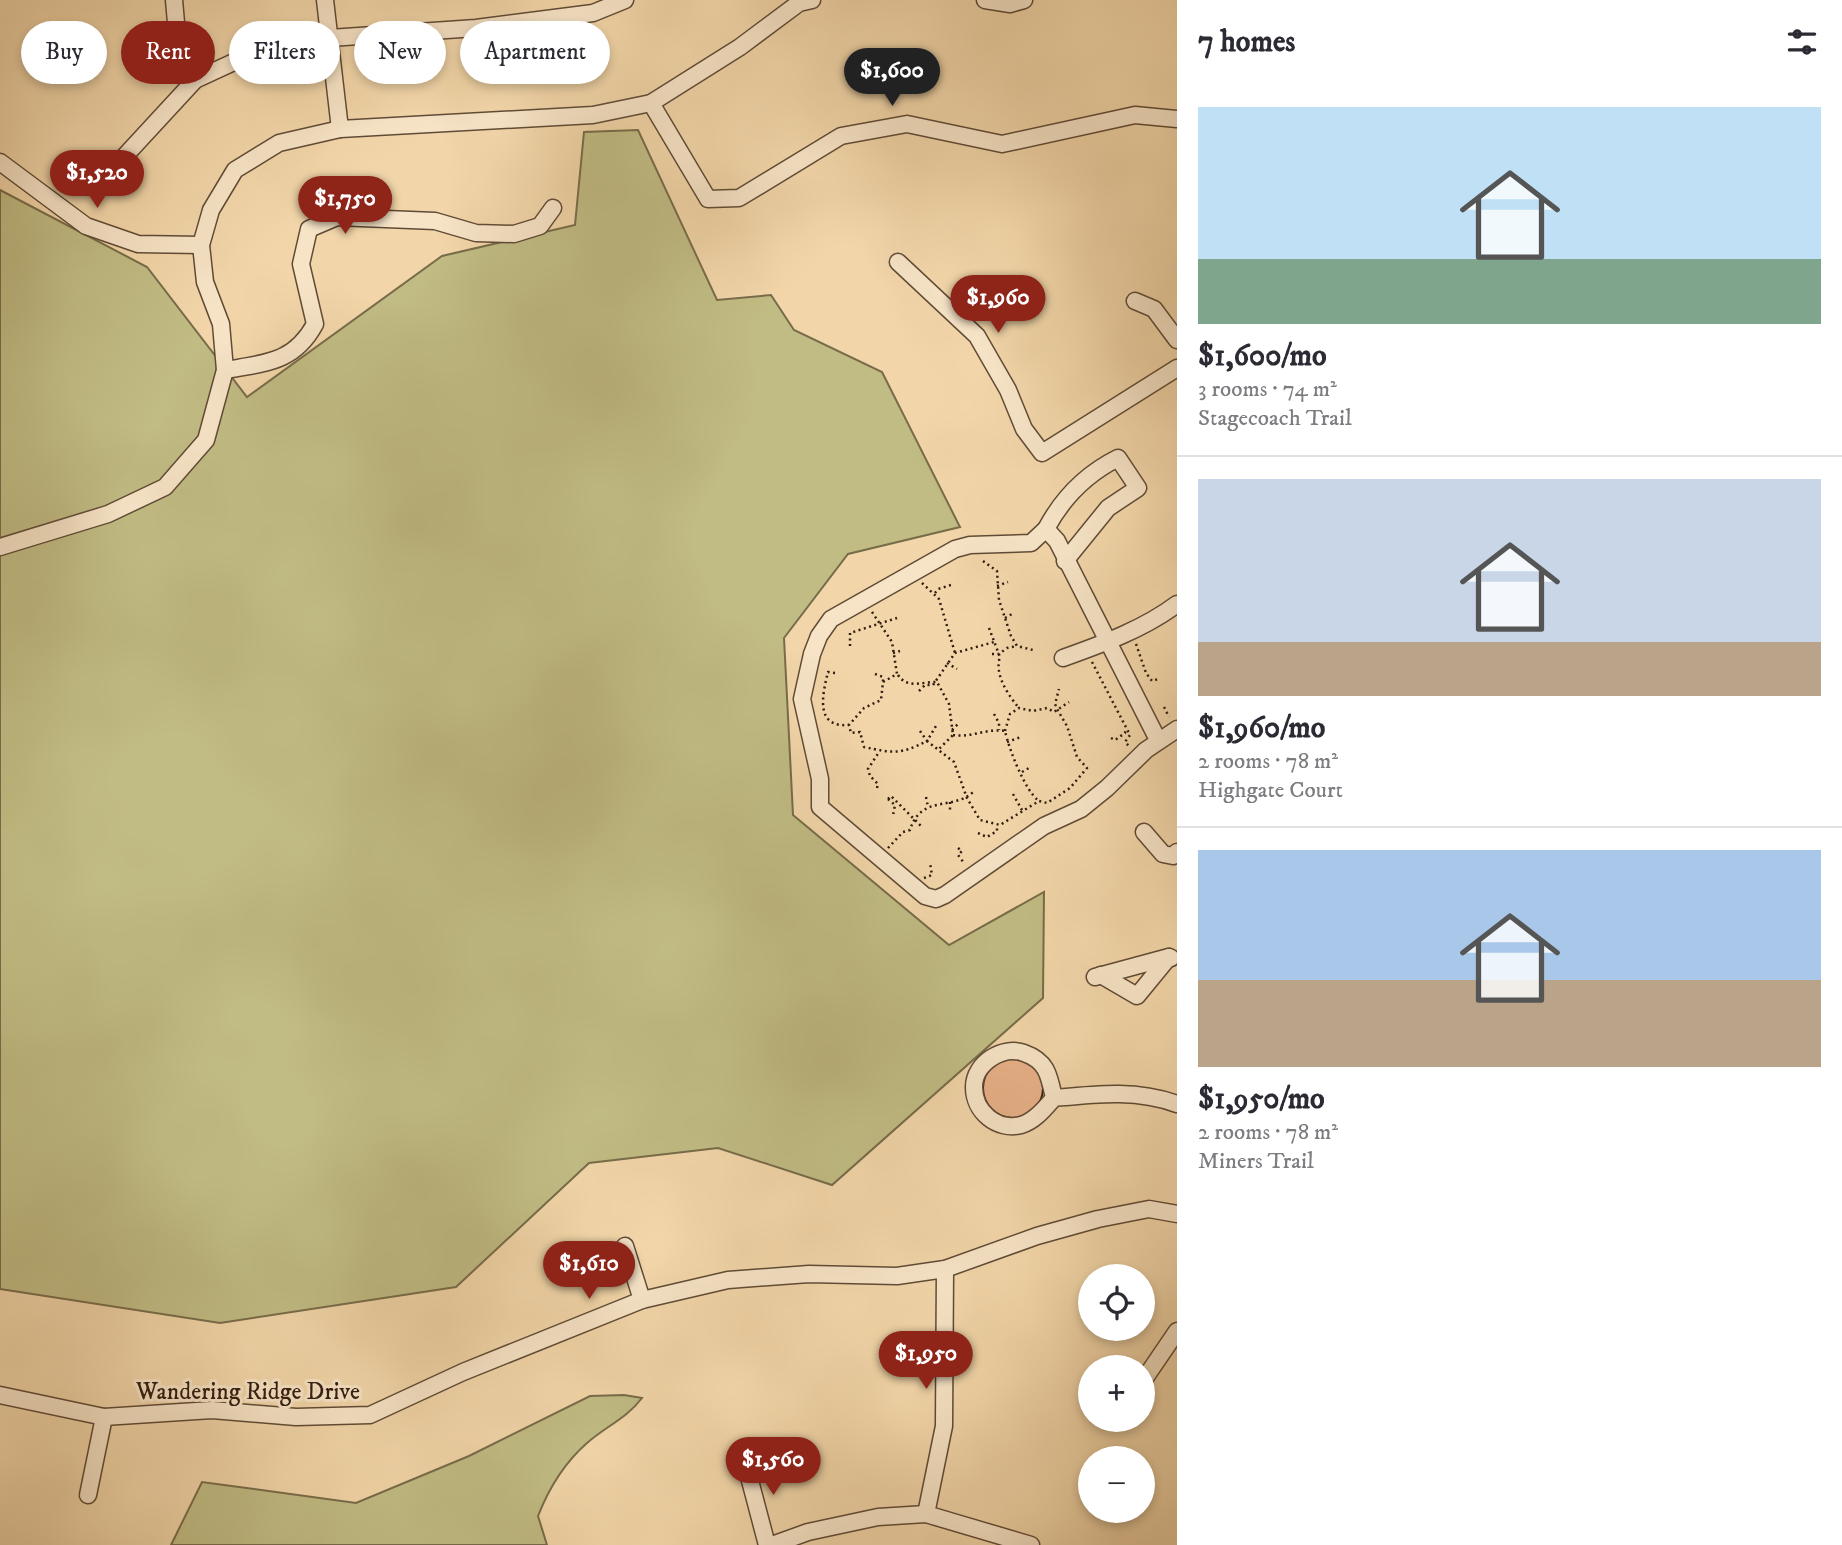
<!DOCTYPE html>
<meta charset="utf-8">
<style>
:root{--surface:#fff;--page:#f2f2f3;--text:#2b2b33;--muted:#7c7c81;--line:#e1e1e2;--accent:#8f2418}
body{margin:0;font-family:"IM FELL DW Pica",serif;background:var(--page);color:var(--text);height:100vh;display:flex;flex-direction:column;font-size:26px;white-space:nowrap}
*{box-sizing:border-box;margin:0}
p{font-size:23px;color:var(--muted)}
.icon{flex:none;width:38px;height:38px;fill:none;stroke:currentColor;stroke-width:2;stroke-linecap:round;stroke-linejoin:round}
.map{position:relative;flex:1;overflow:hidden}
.details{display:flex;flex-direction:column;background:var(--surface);width:665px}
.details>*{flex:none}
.top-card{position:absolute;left:21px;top:21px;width:665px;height:63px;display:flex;gap:14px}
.tools{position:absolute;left:1078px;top:1264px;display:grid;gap:14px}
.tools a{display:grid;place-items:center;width:77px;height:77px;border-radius:50%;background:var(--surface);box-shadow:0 4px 10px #0003;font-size:35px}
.price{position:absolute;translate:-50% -60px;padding:0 16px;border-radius:24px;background:var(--accent);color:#fff;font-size:23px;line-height:46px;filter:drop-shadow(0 2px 4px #0008)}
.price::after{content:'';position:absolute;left:50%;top:42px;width:21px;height:16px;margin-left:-10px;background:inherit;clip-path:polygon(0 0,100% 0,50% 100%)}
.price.current{background:#222;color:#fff}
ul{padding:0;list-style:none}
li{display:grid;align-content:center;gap:14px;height:371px;padding:0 21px}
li+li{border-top:2px solid var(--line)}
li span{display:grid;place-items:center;height:217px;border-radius:0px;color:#555}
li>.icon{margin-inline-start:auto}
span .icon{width:126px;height:126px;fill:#fffc;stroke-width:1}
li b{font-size:30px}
h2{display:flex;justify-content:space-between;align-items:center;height:84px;padding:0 21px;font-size:30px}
.tag{padding:0 24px;border-radius:32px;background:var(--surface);box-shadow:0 4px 10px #0003;font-size:24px;line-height:63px}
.tag.current{background:var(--accent);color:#fff}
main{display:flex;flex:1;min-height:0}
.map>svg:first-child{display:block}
.green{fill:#c1bc84;stroke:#786c4a;stroke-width:2}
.building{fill:#e9b189;stroke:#301d10;stroke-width:2}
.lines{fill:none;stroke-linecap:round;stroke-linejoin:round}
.minor-casing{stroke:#604b36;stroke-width:19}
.path{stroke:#301d10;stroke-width:2.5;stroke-dasharray:2 3.5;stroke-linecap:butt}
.minor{stroke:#f7e4c7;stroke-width:16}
.labels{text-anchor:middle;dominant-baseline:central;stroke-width:6;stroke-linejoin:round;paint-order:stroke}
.street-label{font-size:24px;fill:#301d10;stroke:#f7e4c7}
</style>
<main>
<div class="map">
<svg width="1177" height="1545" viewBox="0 0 1177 1545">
<rect width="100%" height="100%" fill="#f2d6a9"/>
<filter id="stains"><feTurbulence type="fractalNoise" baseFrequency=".00286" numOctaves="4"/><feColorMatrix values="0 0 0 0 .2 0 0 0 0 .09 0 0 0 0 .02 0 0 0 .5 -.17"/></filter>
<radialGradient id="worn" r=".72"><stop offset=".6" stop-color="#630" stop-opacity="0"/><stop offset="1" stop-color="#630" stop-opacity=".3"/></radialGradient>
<g class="green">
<path d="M 638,130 L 717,300 L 771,295 L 794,330 L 882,372 L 960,527 L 848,554 L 784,638 L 793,815 L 949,945 L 1044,892 L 1043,998 L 832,1185 L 718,1148 L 589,1163 L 456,1287 L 220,1323 L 0,1289 L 0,190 L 147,267 L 247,397 L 442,256 L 575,225 L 584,132 Z"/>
<path d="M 624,1395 L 642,1398 C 627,1418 605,1427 587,1443 C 563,1464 549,1488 538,1516 L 547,1545 L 171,1545 L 202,1482 L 356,1503 L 469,1456 L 590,1396 Z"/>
</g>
<circle class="building" cx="1013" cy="1088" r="30"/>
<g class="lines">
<defs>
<g id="minor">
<path d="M 174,0 L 177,34 L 195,80"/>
<path d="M 325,0 L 340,129"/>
<path d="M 985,0 L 1010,4 L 1024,0"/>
<path d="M 651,103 L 708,199 L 739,198 L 841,136 L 907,124 L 1002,144 L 1135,115 L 1177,119"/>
<path d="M 123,158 L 195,80 L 264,48 L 330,38 L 476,28 L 593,13 L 625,0"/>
<path d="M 0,162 L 86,226 L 138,244 L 201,245"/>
<path d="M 898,262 L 977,336 L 1008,390 L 1024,429 L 1042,453 L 1177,368"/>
<path d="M 1135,301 L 1154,309 L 1177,340"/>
<path d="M 225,370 C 265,363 294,363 315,324 L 301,264 L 309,229 L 337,217 L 435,221 L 476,233 L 514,234 L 540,226 L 553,208"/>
<path d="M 1046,529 C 1063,497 1086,474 1118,458 L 1138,488 L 1108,508 L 1065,561"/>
<path d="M 0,547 L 108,514 L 165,487 L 206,440 L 225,370 L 221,324 L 205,282 L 201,245 L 211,210 L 235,170 L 279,143 L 340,129 L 593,115 L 651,103 L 740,47 L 799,3 L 812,0"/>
<path d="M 1063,658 C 1102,644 1144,629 1177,604"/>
<path d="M 1158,740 L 1057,541 L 1046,529 L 1031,543 L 970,545 L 955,549 L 831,619 L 819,636 L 812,654 L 802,699 L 820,779 L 820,807 L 925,896 L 936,899 L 945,895 L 1044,826 L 1081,809 L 1107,788 L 1146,750 L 1177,729"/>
<path d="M 1144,832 L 1163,854 L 1173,856 L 1177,852"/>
<path d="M 1101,975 L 1137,996 L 1169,957"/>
<path d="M 1095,977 L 1169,957 L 1171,958"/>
<path d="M 1054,1098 C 1049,1075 1047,1061 1024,1053 C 1003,1045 974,1063 974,1087 C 974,1112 997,1131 1021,1125 C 1035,1121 1045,1108 1054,1098 C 1096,1094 1137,1089 1177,1104"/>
<path d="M 625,1246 L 642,1300"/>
<path d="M 1143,1381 L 1177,1331"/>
<path d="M 0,1395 L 104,1417 L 212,1410 L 296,1417 L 370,1415 L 463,1372 L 642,1300 L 728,1280 L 809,1274 L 897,1276 L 945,1269 L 1037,1236 L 1098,1219 L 1149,1209 L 1177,1214"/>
<path d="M 750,1451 L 748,1473 L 767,1545"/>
<path d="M 88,1495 L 104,1417"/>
<path d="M 926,1514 L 944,1426 L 945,1269"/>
<path d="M 772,1545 L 808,1532 L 878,1517 L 926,1514 L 1031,1545"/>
</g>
</defs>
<use href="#minor" class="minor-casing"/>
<g class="path">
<path d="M 983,561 L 997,571 L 999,600 L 1011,636 L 1017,646 L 1033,650"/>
<path d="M 922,583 L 939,599 L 955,653"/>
<path d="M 997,586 L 1008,582"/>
<path d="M 935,593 L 938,589 L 951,585"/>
<path d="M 872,612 L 892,642 L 897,674 L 883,682 L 881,700 L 864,708 L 849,725 L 851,733 L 860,732 L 864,747 C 893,753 900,755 927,741 L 954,762 L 967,798 L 980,820 L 1000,825 L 1039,801 L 1047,803 L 1070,788 L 1087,768 L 1077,757 L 1067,726 L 1057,709 L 1055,704 L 1059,689"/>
<path d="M 1005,618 L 1012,614"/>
<path d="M 989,628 L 1000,657 C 994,674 1008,695 1019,708"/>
<path d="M 1136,644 L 1146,673 L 1152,681 L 1158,679"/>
<path d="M 850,646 L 850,633 L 897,618"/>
<path d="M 893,653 L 900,651"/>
<path d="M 992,654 L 999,654 L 1007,648 L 1017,646"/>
<path d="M 1092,662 L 1130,735 L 1125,742 L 1130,747"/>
<path d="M 947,663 L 957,669"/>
<path d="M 835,673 L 828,672 C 822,696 815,728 849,725"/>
<path d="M 875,674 L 883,677 L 883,682"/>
<path d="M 898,675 C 908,690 923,681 937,682 L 949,704 L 953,735 L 939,749"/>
<path d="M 919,691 L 925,685 L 933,685 L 955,653 L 994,642"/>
<path d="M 1164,707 L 1169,717"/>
<path d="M 994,714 L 999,723 L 999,730"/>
<path d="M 952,730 L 958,724"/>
<path d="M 920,731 L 927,741 L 936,726"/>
<path d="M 1005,731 L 1010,714 L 1019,708 L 1033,711 L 1047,708 L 1054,712 L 1069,702"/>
<path d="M 953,735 C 971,738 987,728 1005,731 C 1009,749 1025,791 1039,801"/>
<path d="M 1111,738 L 1115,740 L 1125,733 L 1126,728"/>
<path d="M 1007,742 L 1021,737"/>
<path d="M 1022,772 L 1029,768"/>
<path d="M 877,788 L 878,784 L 870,776 L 868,769 L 879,752"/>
<path d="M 1013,794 L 1022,810"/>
<path d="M 926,797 L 928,807"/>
<path d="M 888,799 L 891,796 L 921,826"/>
<path d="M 888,799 L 895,805 L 893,815"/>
<path d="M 950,802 L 950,811"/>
<path d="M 978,833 L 987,837 L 997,831 L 997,825"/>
<path d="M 888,848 L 903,832 L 910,830 C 921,794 953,811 973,792"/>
<path d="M 958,848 L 962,851 L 958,855 L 964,863"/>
<path d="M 924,878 L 932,875 L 930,863"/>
</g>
<use href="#minor" class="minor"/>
</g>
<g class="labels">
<g class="street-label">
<text x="248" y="1392">Wandering Ridge Drive</text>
</g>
</g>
<rect width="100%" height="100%" filter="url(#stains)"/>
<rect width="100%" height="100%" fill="url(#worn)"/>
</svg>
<div class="tools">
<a><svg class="icon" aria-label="locate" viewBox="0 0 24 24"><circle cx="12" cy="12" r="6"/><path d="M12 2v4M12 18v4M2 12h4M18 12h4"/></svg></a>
<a>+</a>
<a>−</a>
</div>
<b class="price current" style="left:892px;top:108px">$1,600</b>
<b class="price" style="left:97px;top:210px">$1,520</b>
<b class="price" style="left:345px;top:236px">$1,750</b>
<b class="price" style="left:998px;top:335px">$1,960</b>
<b class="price" style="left:589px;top:1301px">$1,610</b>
<b class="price" style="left:926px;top:1391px">$1,950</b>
<b class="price" style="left:773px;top:1497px">$1,560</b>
<div class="top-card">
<a class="tag">Buy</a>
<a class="tag current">Rent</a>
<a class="tag">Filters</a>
<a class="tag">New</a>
<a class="tag">Apartment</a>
</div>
</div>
<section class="details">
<h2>7 homes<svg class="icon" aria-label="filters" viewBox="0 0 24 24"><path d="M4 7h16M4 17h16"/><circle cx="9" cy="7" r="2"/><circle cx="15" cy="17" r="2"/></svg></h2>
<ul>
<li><span style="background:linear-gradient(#bfe0f5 70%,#7fa58c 0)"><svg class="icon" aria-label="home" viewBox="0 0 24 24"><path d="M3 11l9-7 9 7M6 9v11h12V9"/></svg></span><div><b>$1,600/mo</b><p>3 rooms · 74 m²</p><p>Stagecoach Trail</p></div></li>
<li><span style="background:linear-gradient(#c9d6e8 75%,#b9a48a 0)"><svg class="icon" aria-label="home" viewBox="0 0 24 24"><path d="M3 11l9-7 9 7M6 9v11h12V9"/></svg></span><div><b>$1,960/mo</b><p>2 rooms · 78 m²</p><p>Highgate Court</p></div></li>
<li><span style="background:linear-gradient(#a9c7e8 60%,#b9a48a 0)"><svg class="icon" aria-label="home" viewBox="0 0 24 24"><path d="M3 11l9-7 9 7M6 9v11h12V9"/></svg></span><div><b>$1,950/mo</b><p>2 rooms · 78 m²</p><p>Miners Trail</p></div></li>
</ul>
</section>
</main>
